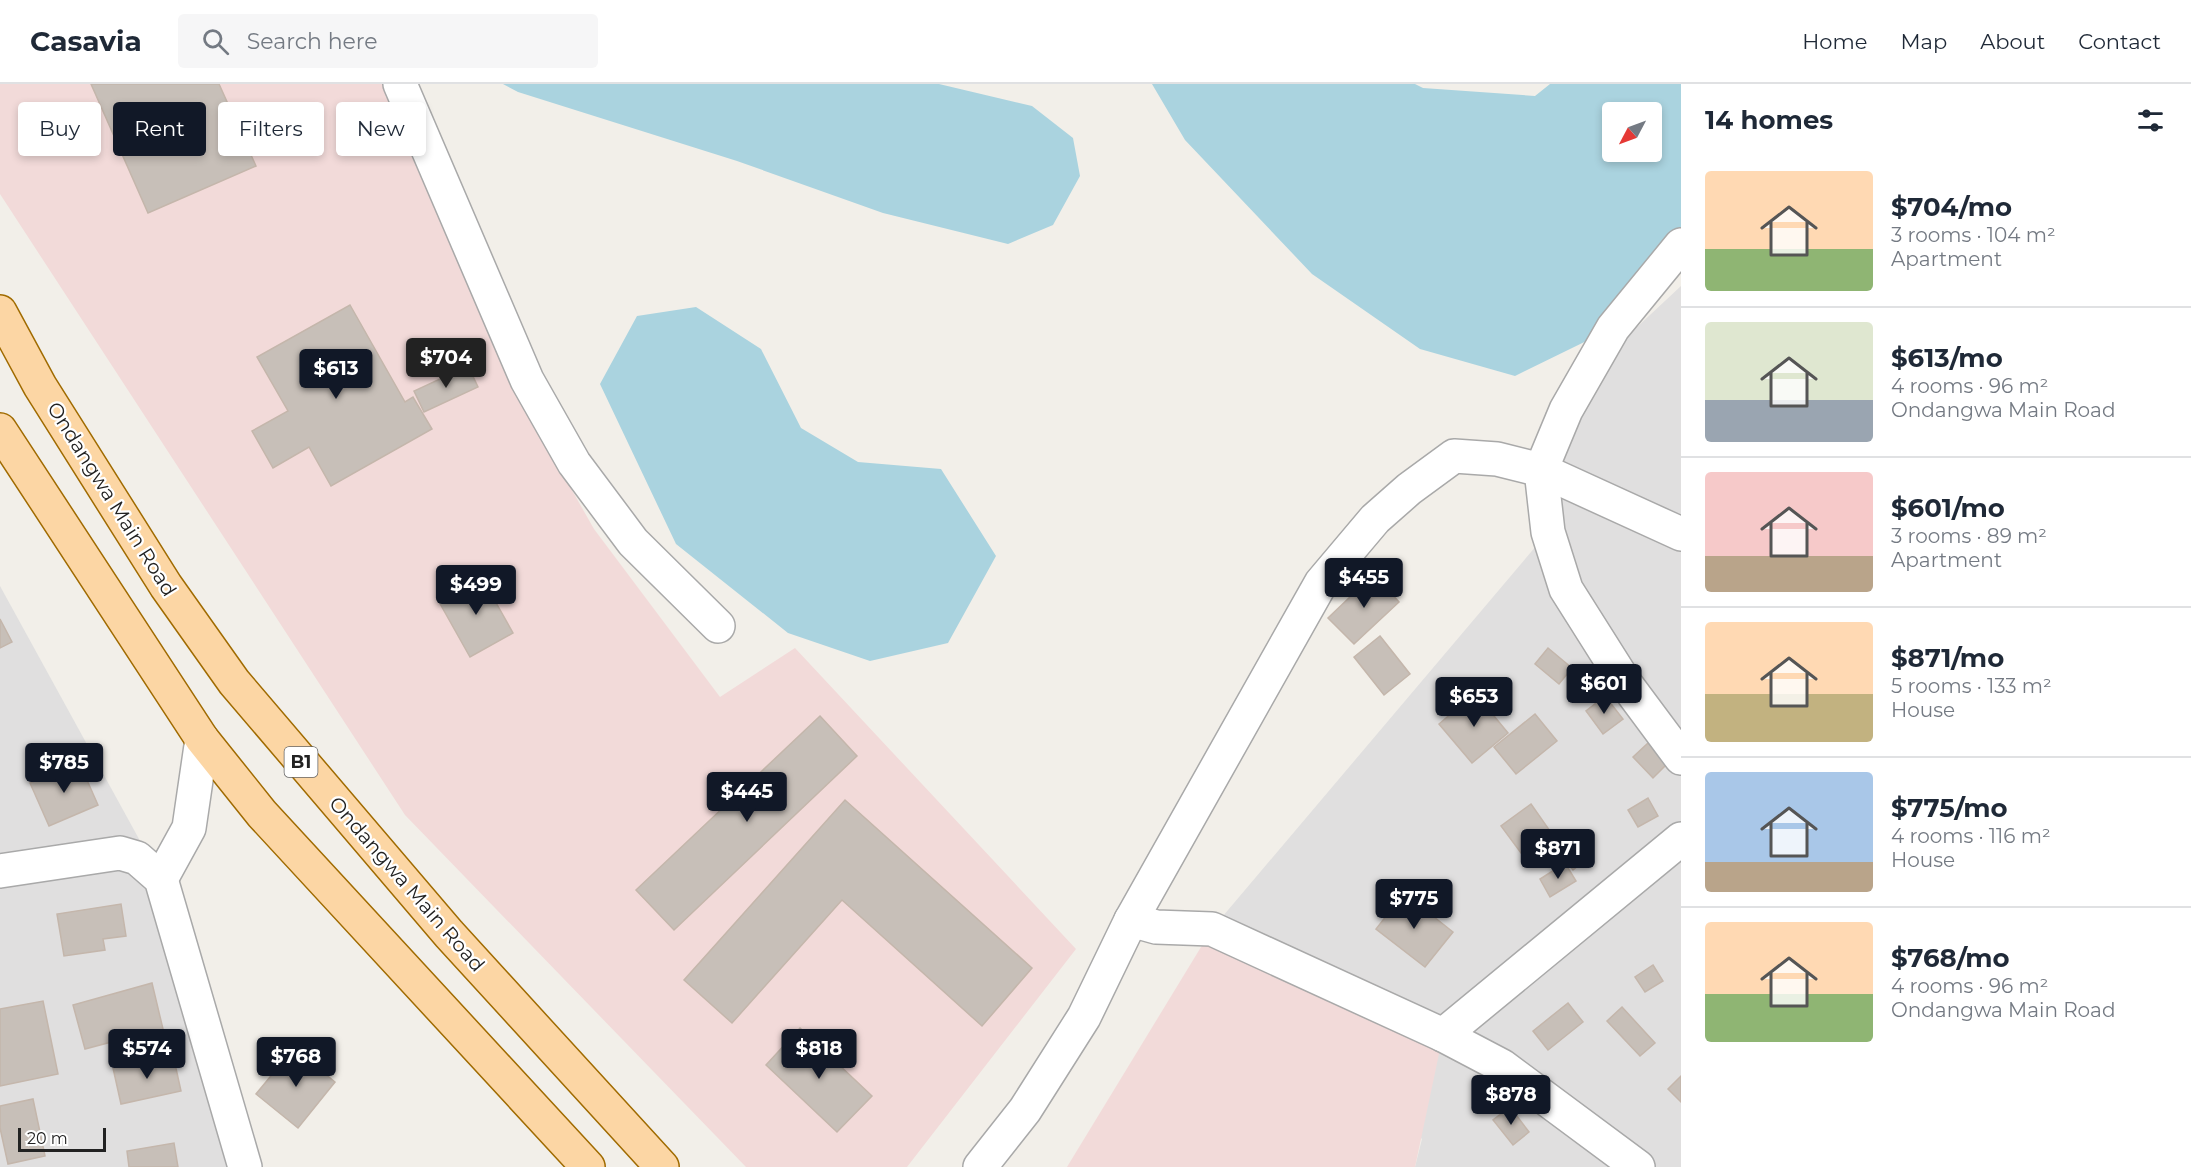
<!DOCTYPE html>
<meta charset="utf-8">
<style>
:root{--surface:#fff;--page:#f6f6f7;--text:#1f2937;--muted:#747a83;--line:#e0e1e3;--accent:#111827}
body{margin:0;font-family:Montserrat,sans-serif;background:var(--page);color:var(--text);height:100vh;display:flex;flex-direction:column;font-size:22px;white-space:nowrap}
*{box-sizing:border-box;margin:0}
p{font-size:20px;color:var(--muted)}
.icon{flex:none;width:33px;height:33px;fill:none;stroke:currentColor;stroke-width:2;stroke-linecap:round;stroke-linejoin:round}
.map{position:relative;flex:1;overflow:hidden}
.sheet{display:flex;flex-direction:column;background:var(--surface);width:510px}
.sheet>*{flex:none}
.top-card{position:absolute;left:18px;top:18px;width:570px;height:54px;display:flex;gap:12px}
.needle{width:39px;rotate:229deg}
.controls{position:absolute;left:1602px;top:18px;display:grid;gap:12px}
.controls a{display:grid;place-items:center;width:60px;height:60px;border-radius:6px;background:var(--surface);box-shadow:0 3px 9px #0003;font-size:30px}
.scale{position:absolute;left:18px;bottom:15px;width:88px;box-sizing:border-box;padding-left:6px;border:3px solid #222;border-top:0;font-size:16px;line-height:21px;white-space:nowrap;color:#222;-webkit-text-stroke:4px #fff;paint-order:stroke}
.price{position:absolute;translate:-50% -51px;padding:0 14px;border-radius:6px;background:var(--accent);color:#fff;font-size:20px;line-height:39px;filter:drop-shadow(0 2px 3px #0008)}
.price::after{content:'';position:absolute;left:50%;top:36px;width:18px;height:14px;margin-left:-9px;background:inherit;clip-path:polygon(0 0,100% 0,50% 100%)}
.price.active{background:#222;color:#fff}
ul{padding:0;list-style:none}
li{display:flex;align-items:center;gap:18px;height:150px;padding:0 24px}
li+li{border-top:2px solid var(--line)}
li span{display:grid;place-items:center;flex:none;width:168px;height:120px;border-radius:6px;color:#555}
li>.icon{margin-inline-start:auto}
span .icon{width:72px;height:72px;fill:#fffc;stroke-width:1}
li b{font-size:26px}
h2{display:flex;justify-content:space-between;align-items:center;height:72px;padding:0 24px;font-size:26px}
.tag{padding:0 21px;border-radius:6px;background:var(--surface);box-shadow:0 3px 9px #0003;font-size:21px;line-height:54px}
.tag.active{background:var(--accent);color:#fff}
header{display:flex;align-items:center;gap:36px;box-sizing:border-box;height:84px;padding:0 30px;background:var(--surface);border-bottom:2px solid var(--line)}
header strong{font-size:28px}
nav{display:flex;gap:33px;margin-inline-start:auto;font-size:21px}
.search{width:420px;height:54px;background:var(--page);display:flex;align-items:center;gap:15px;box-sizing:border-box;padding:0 21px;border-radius:6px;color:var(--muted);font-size:22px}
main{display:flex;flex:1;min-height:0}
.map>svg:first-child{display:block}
.residential{fill:#e0dfdf}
.commercial{fill:#f2dad9}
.water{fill:#aad3df;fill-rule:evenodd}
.building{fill:#c7bfb8;stroke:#c4b6ab;stroke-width:1.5}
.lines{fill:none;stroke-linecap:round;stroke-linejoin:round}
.minor-casing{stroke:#a9a9a9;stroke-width:36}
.major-casing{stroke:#a06b00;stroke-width:36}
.minor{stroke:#fff;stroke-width:33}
.major{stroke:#fcd6a4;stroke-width:33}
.labels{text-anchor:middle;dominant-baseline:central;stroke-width:4.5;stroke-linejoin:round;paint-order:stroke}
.shield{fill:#fff;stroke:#646464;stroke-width:1.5}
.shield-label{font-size:18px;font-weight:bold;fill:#222}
.street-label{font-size:20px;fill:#222;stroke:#fff}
</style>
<header>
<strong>Casavia</strong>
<div class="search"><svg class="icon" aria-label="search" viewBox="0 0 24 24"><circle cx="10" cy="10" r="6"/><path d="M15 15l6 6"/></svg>Search here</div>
<nav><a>Home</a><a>Map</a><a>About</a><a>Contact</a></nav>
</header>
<main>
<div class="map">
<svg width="1681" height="1083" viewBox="0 0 1681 1083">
<rect width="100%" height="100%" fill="#f2efe9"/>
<g class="residential">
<path d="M 1681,202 L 1681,1083 L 1415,1083 L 1422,1055 L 1212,845 L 1548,448 L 1545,329 Z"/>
<path d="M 0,502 L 161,795 L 245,1083 L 0,1083 Z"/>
</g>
<g class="commercial">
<path d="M 0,0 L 383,0 L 506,290 L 594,445 L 720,613 L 795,564 L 1076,865 L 907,1083 L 746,1083 L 405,731 L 0,110 Z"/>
<path d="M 1212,845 L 1443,951 L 1415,1083 L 1067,1083 Z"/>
</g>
<g class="water">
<path d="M 503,0 L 939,0 L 1032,22 L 1073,54 L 1080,92 L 1053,141 L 1008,160 L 883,129 L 737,77 L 518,8 Z"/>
<path d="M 1152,0 L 1415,0 L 1423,4 L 1535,12 L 1550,0 L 1681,0 L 1681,161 L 1613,244 L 1515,292 L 1420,265 L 1312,190 L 1185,56 ZM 1612,28 L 1652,28 L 1652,68 L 1612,68 Z"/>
<path d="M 696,223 L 761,265 L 801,344 L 858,378 L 941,385 L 996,472 L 948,559 L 870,577 L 788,549 L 676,460 L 600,300 L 637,232 Z"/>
</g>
<g class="building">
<path d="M 91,0 L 219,0 L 256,82 L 148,129 Z"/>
<path d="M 350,221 L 405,318 L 413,313 L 432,345 L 331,402 L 309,363 L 273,384 L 252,347 L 288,327 L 257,273 Z"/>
<path d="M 468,282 L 478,303 L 424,328 L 414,307 Z"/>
<path d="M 1374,490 L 1399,518 L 1354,560 L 1328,534 Z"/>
<path d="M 481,492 L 513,549 L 470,573 L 438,516 Z"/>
<path d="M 0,535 L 12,558 L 0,564 Z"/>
<path d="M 1380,552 L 1410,590 L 1384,611 L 1354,573 Z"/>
<path d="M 1548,564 L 1572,584 L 1559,600 L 1535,580 Z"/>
<path d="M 1475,609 L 1508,649 L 1472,679 L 1439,640 Z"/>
<path d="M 1605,612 L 1623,635 L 1603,650 L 1586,627 Z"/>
<path d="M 1535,630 L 1557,657 L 1516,690 L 1494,663 Z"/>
<path d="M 820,632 L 857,672 L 674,846 L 636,806 Z"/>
<path d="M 1648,659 L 1668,679 L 1653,694 L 1633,673 Z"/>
<path d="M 79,678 L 98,721 L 49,742 L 30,699 Z"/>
<path d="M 1648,714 L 1658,732 L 1638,743 L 1628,726 Z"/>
<path d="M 845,716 L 1032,884 L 982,942 L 842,816 L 732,939 L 684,896 Z"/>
<path d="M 1531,720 L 1550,747 L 1521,769 L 1501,742 Z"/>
<path d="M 1573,756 L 1588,774 L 1573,786 L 1558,767 Z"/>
<path d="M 1565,779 L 1576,797 L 1550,813 L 1540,795 Z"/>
<path d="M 1404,809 L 1453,848 L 1425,883 L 1376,845 Z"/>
<path d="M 121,820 L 126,852 L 103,855 L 105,866 L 64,872 L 57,830 Z"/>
<path d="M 1653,881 L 1663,897 L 1645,908 L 1635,893 Z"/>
<path d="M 152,899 L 168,966 L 140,974 L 134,952 L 85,965 L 73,921 Z"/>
<path d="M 43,917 L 58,990 L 0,1002 L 0,925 Z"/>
<path d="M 1568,919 L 1583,938 L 1548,966 L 1533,947 Z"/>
<path d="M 1622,923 L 1655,959 L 1640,972 L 1607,937 Z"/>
<path d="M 800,944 L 872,1012 L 837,1048 L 766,981 Z"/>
<path d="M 294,964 L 335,998 L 298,1044 L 256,1010 Z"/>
<path d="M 173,971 L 181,1007 L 121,1020 L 113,984 Z"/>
<path d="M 1681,992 L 1681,1018 L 1668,1005 Z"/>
<path d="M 33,1015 L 45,1072 L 8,1080 L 0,1044 L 0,1022 Z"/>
<path d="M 1510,1023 L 1529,1048 L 1513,1061 L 1493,1036 Z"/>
<path d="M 174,1059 L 178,1083 L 129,1083 L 127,1067 Z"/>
</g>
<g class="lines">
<defs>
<g id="minor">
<path d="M 400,0 L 527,296 L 574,379 L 633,458 L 718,542"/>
<path d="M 1681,161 L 1613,244 L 1566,326 L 1541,386 L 1548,448 L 1566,505 L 1626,600 L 1681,674"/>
<path d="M 0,787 L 120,769 L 137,774 L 161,795 L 245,1083"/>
<path d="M 161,795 L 189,744 L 202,655"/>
<path d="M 1131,836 L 1156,843 L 1212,845 L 1443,951 L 1502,982 L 1638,1083"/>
<path d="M 1443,951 L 1681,755"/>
<path d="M 980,1083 L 1025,1026 L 1084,933 L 1131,836 L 1321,499 L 1375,435 L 1409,405 L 1454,372 L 1497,375 L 1541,386 L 1681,450"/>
</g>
<g id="major">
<path d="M 0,228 L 40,302 L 166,502 L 234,598 L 449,850 L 662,1083"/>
<path d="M 0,346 L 202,655 L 262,730 L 588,1083"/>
</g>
</defs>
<use href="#minor" class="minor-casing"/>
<use href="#major" class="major-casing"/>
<use href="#minor" class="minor"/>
<use href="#major" class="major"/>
</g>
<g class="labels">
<rect class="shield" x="284.5" y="663" width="33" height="30" rx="4.5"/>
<g class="shield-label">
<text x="301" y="678">B1</text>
</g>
<g class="street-label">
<text transform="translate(112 415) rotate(58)">Ondangwa Main Road</text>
<text transform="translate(407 800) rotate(49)">Ondangwa Main Road</text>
</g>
</g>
</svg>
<div class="controls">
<a><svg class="needle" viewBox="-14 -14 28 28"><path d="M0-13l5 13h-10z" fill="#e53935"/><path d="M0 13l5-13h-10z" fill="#747a83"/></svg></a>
</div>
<div class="scale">20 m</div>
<b class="price active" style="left:446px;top:305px">$704</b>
<b class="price" style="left:336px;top:316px">$613</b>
<b class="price" style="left:1364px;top:525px">$455</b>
<b class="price" style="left:476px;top:532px">$499</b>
<b class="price" style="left:1604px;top:631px">$601</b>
<b class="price" style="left:1474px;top:644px">$653</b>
<b class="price" style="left:64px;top:710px">$785</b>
<b class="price" style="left:747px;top:739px">$445</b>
<b class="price" style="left:1558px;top:796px">$871</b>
<b class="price" style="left:1414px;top:846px">$775</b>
<b class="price" style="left:147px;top:996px">$574</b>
<b class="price" style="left:819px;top:996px">$818</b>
<b class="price" style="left:296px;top:1004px">$768</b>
<b class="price" style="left:1511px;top:1042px">$878</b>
<div class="top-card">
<a class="tag">Buy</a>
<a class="tag active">Rent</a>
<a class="tag">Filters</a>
<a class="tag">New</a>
</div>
</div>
<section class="sheet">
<h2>14 homes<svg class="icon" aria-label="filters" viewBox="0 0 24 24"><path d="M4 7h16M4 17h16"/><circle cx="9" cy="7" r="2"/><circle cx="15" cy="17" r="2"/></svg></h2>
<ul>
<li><span style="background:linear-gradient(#ffd9b3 65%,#8fb573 0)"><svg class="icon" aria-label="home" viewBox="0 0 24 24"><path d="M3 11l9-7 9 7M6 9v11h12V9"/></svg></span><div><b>$704/mo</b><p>3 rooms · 104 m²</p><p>Apartment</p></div></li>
<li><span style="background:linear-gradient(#dfe7d0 65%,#9aa5b1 0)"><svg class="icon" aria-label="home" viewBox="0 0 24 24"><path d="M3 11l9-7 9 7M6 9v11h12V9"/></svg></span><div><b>$613/mo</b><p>4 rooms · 96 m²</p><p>Ondangwa Main Road</p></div></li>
<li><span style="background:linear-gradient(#f6c9c9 70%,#b9a48a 0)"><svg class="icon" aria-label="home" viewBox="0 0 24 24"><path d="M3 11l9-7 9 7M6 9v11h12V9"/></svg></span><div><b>$601/mo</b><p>3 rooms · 89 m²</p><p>Apartment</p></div></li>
<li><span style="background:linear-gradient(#ffd9b3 60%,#c2b280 0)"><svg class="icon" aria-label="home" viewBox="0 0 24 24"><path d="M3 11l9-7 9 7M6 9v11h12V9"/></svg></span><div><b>$871/mo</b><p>5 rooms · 133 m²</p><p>House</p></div></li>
<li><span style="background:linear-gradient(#a9c7e8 75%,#b9a48a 0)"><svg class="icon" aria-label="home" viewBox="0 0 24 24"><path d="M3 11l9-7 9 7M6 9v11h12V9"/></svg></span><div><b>$775/mo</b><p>4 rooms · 116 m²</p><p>House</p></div></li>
<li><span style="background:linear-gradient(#ffd9b3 60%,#8fb573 0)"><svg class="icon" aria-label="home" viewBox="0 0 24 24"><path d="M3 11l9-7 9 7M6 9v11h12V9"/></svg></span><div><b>$768/mo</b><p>4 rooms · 96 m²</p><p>Ondangwa Main Road</p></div></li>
</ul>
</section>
</main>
